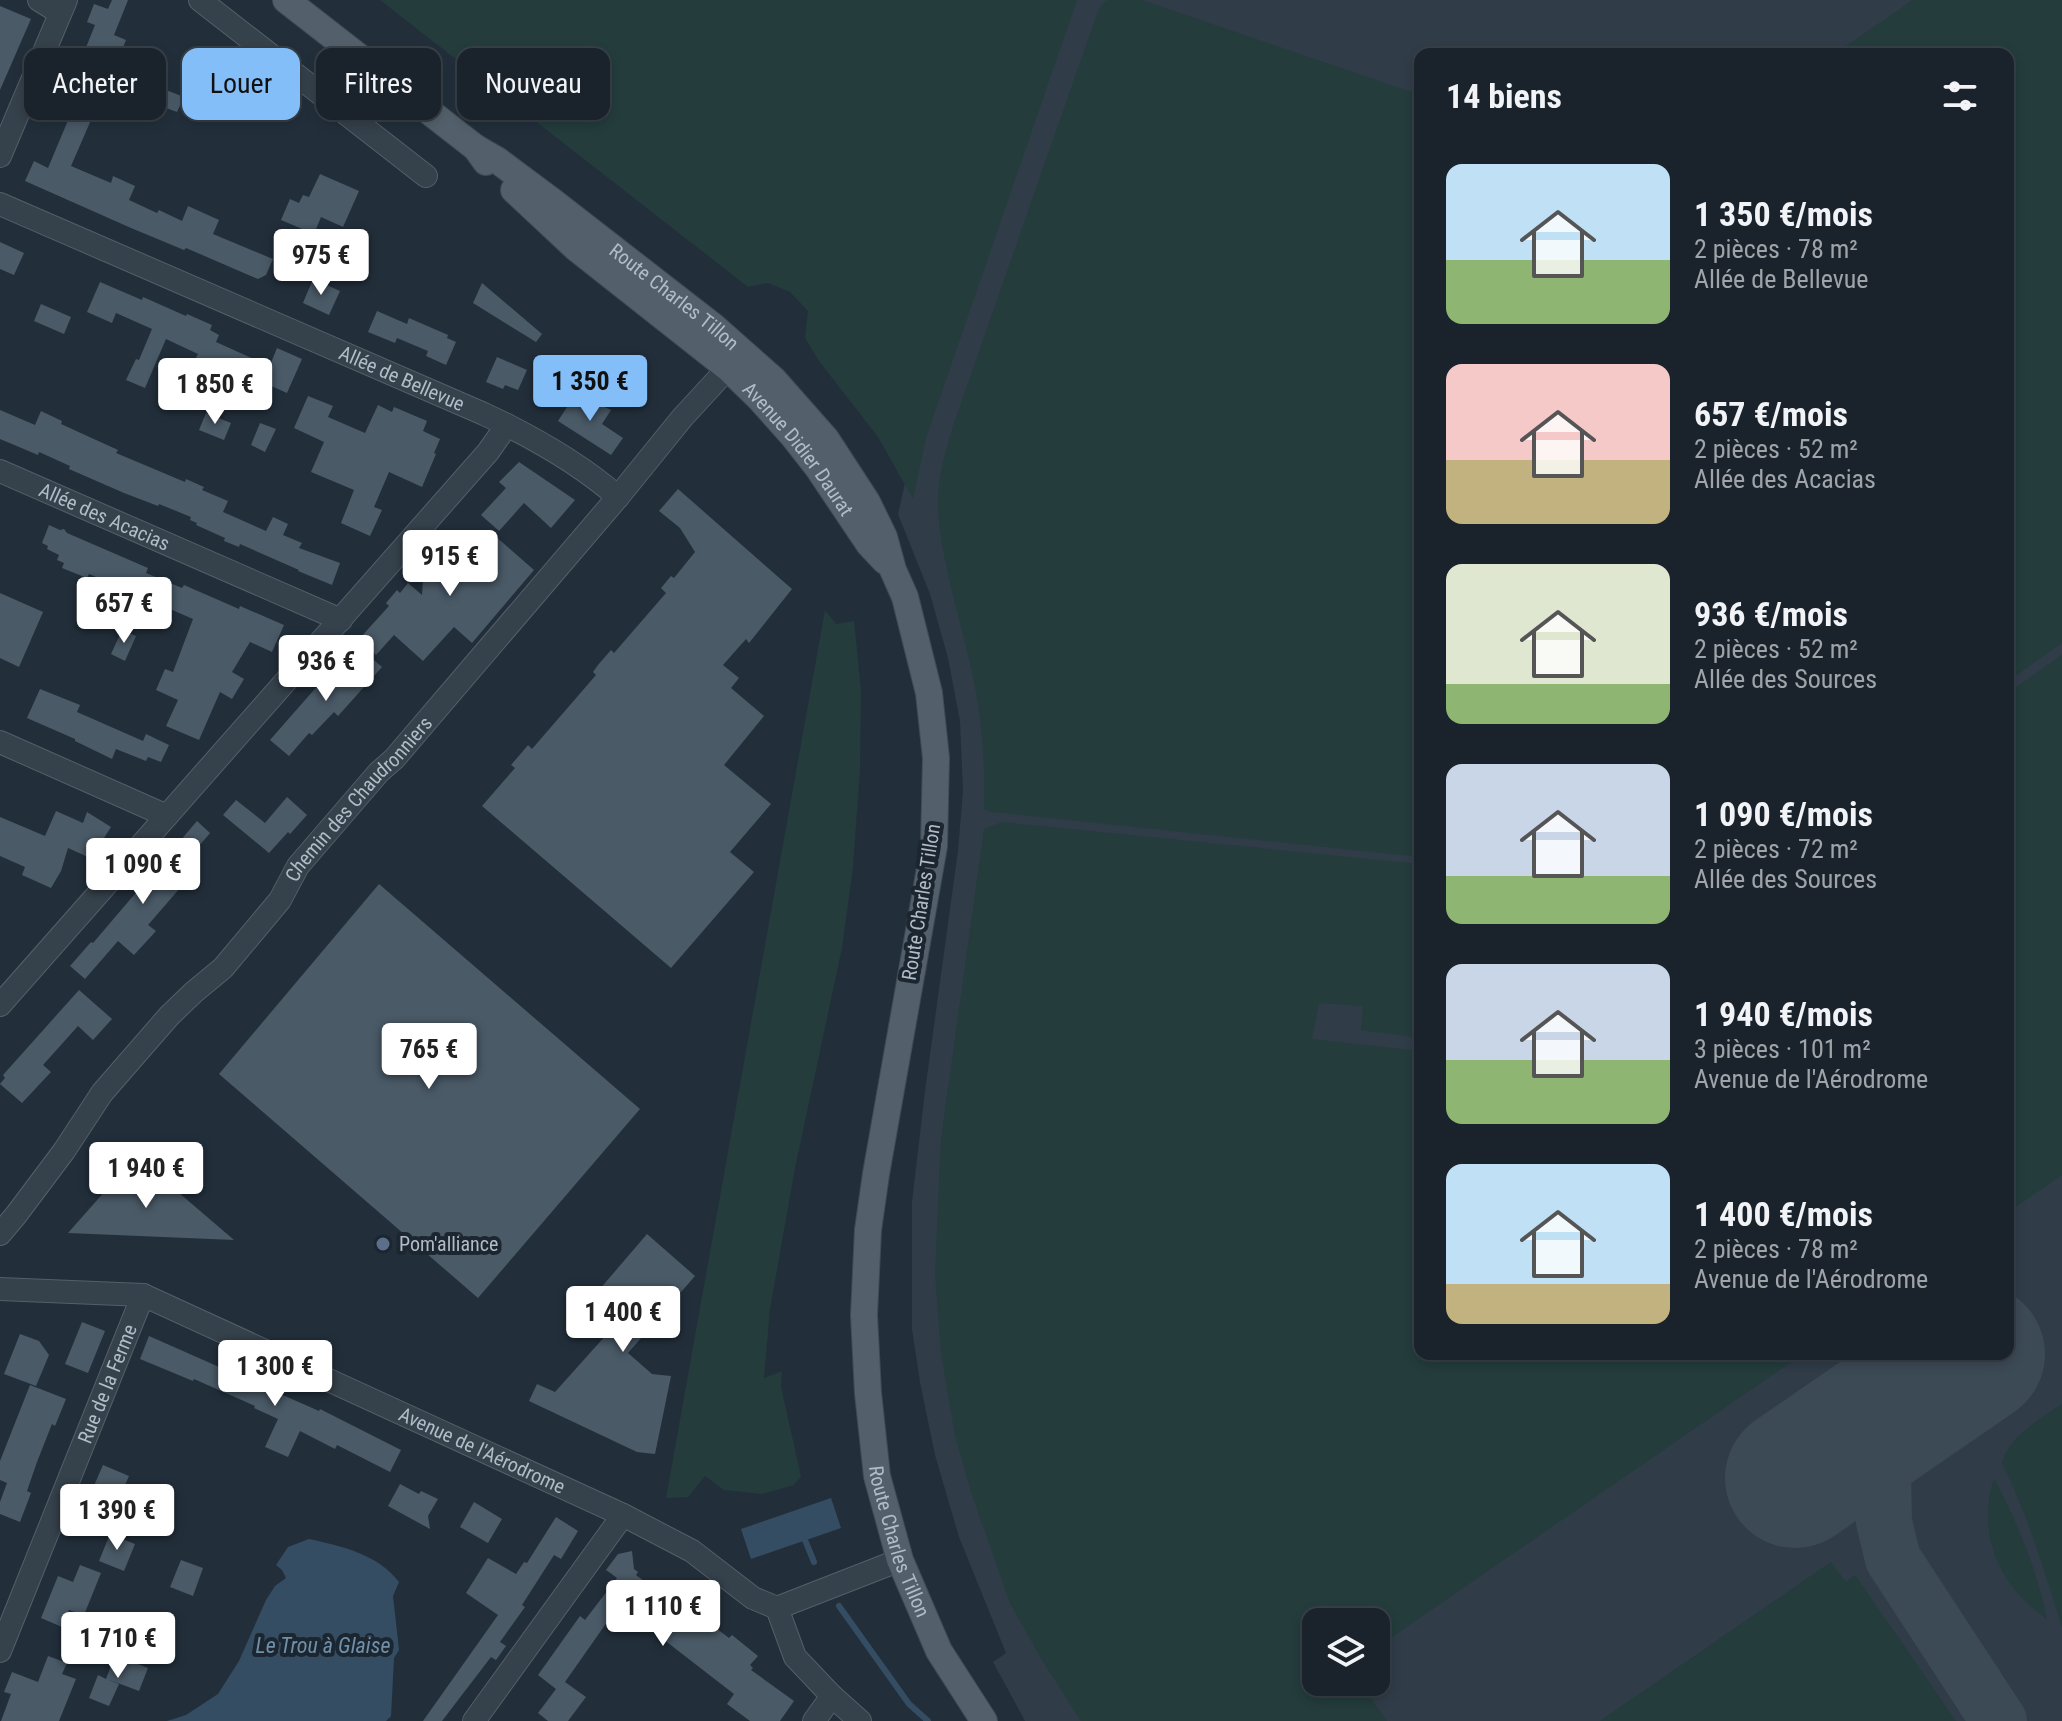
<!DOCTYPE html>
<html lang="fr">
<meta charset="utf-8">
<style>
:root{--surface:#1a232c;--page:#272f38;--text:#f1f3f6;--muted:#9fa4a9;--line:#384048;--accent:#84bef9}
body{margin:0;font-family:"Roboto Condensed",sans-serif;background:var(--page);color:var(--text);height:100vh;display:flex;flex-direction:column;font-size:30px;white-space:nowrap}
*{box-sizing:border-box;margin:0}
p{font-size:26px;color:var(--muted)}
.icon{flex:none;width:44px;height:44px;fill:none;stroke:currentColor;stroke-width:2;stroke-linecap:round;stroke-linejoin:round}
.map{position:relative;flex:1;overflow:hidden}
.drawer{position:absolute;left:1414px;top:48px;width:600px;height:1312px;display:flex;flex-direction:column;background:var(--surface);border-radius:16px;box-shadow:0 4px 12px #0003,0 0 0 2px var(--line)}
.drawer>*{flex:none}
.guide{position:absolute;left:24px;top:48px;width:760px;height:72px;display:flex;gap:16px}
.controls{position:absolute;left:1302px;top:1608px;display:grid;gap:16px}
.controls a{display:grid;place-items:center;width:88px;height:88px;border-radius:16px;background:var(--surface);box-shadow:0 4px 12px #0003,0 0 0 2px var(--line);font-size:40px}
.price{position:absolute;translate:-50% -68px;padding:0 18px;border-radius:8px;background:#fff;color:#222;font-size:26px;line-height:52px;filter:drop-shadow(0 2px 4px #0008)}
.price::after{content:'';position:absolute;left:50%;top:48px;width:24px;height:18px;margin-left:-12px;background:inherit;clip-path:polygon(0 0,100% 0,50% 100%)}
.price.current{background:var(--accent);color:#111}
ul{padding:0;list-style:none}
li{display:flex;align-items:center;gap:24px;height:200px;padding:0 32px}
li span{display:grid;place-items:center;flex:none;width:224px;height:160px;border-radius:16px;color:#555}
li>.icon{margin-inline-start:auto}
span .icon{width:96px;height:96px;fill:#fffc;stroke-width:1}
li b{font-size:34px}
h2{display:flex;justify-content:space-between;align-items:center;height:96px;padding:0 32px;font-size:34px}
.tag{padding:0 28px;border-radius:16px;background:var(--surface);box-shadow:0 4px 12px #0003,0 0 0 2px var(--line);font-size:28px;line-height:72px}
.tag.current{background:var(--accent);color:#111}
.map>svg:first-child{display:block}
.airport{fill:#303c48;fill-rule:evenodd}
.green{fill:#243c3c}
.water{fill:#354d62}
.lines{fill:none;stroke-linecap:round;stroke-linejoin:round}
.stream{stroke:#354d62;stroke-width:6}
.taxiway{stroke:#3c4a56;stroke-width:56}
.runway{stroke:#3c4a56;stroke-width:140}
.building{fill:#4a5a67}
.minor-casing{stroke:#545f69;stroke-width:24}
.major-casing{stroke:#3f4a54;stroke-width:28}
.minor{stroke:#35414b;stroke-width:22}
.major{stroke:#53606b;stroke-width:26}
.service-dot{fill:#5c6f8a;stroke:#1b2630;stroke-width:3}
.labels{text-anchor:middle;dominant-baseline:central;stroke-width:8;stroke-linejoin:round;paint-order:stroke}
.street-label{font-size:20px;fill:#b1bcc7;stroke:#1b2630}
.poi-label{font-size:20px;fill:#b1bcc7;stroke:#1b2630;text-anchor:start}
.water-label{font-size:22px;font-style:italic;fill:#7090aa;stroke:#1b2630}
</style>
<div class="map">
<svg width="2062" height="1721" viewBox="0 0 2062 1721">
<rect width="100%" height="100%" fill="#222f3b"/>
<path class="airport" d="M 1066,0 L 2062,0 L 2062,1721 L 1025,1721 L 993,1662 L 1006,1653 L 959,1537 L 935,1455 L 920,1382 L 912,1329 L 912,1202 L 925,1091 L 958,851 L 963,791 L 960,721 L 948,658 L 930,594 L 898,514 L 919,421 ZM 1420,54 L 2008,54 L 2008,1354 L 1420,1354 ZM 1316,1622 L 1376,1622 L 1376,1682 L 1316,1682 Z"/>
<g class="green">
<path d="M 380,0 L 1077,0 L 926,438 L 913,499 L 878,437 L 819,361 L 805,338 L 808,311 L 790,292 L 768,283 L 748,287 Z"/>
<path d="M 1108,0 L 1142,0 L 1420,95 L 1420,857 L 992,812 L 984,809 C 985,768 983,727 975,687 C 964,627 941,568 938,507 C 937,479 946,449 954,423 L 1098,11 L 1105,1 Z"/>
<path d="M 1913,0 L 2062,0 L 2062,643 L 2008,681 L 2008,54 L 1834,54 Z"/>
<path d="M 825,610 L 836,624 L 854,621 L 861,691 L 860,769 L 853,867 L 842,948 L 795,1168 L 770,1309 L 764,1378 L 782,1371 L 781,1387 L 801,1476 L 794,1485 L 762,1494 L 724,1490 L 705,1476 L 688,1497 L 666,1498 Z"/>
<path d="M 2062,655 L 2062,1175 L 2008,1212 L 2008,693 Z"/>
<path d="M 1002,822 L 1420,864 L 1420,1038 L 1361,1030 L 1363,1006 L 1319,1003 L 1312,1039 L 1420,1051 L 1420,1354 L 1803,1354 L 1376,1648 L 1376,1622 L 1316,1622 L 1316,1682 L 1360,1682 L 1387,1721 L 1081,1721 L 1042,1660 L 1010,1603 L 972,1495 L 955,1436 L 941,1353 L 935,1274 L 941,1139 L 984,829 Z"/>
<path d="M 2062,1404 L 2062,1628 C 2045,1572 2028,1516 2002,1463 C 2009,1436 2040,1419 2062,1404 Z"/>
<path d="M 1994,1478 C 2017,1522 2037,1570 2047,1619 C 1999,1588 1976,1532 1994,1478 Z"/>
<path d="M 1831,1562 L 1846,1582 L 1855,1575 L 1956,1721 L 1600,1721 Z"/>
</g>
<g class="water">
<path d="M 831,1498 L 841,1528 L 751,1559 L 741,1529 Z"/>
<path d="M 309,1539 C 341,1546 378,1554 399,1582 L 393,1596 L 399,1650 L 394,1658 L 391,1716 L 386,1721 L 157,1721 L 167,1721 L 186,1715 L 218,1694 L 239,1661 L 266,1600 L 275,1586 L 286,1578 L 282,1570 L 276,1565 L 288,1547 Z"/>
</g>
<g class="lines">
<g class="stream">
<path d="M 805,1540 L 814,1562"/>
<path d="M 839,1606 L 909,1704 L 928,1721"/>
</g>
<path class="taxiway" d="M 1943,1376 L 1920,1396 L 1907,1413 L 1893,1438 L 1883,1471 L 1884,1522 L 1893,1559 L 1999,1721"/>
<path class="runway" d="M 1795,1478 L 1975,1354"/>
</g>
<g class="building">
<path d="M 112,0 L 128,0 L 114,35 L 126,40 L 120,55 L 113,53 L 93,102 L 98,104 L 71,166 L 111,183 L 113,176 L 135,186 L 129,200 L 157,213 L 159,210 L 182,221 L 188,206 L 219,220 L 213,234 L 273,259 L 266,275 L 258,279 L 186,248 L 184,250 L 131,228 L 25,181 L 34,161 L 48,168 L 74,106 L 60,101 L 75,64 L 79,65 L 95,25 L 87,22 L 94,4 L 108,9 Z"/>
<path d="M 0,6 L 31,19 L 0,90 Z"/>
<path d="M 240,59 L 258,67 L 250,85 L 232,77 Z"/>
<path d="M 161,88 L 184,97 L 177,112 L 155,104 Z"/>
<path d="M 320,174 L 359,191 L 343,227 L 321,217 L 314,234 L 281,220 L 290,199 L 299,203 L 303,195 L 309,197 Z"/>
<path d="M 0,242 L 24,253 L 14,275 L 0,269 Z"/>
<path d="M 313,279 L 340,291 L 329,315 L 303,303 Z"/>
<path d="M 100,282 L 142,300 L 143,297 L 186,316 L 187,314 L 212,325 L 210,330 L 219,335 L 216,342 L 258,361 L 270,365 L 277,348 L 302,359 L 287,393 L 262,382 L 259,390 L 205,366 L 194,361 L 198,354 L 166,339 L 145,388 L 126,380 L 136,359 L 139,360 L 152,329 L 116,313 L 112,323 L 87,312 Z"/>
<path d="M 482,283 L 542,334 L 536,342 L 473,303 Z"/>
<path d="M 41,304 L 71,317 L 64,334 L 34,321 Z"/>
<path d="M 377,311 L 407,324 L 409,318 L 448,335 L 447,338 L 456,342 L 446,365 L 426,356 L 428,351 L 397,338 L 395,343 L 368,332 Z"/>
<path d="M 497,357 L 527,370 L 518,390 L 505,385 L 503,389 L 486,382 Z"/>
<path d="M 576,393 L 611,410 L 602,424 L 623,438 L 611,455 L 558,421 Z"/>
<path d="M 308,396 L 333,406 L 328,417 L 365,433 L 378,405 L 392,412 L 394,407 L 427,421 L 423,431 L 440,439 L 434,453 L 436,454 L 422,487 L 389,472 L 374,507 L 382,510 L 370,536 L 341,523 L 354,490 L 311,472 L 324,442 L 294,428 Z"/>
<path d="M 0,410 L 35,425 L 41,411 L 62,421 L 61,424 L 118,450 L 116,453 L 185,482 L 186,479 L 204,487 L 202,490 L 228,501 L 223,512 L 266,531 L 273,517 L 288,524 L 283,535 L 302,543 L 299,548 L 340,563 L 332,585 L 298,571 L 299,570 L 240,544 L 239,547 L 224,541 L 225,538 L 196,525 L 197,523 L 190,520 L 191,517 L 159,504 L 158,506 L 124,493 L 69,469 L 70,466 L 39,452 L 38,455 L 0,439 Z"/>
<path d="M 206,413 L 231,423 L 224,440 L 199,430 Z"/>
<path d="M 260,423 L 276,429 L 265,452 L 251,445 Z"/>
<path d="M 519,462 L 575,500 L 551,528 L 524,503 L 499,531 L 481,515 L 506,488 L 499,482 Z"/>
<path d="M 678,489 L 792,589 L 749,643 L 746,639 L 723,665 L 739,678 L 731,688 L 764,716 L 724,765 L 771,804 L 730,852 L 754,872 L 671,968 L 482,806 L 515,768 L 511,765 L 523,751 L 528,745 L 532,749 L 596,675 L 593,672 L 598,665 L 611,650 L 614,653 L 666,593 L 661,588 L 671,576 L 674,578 L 695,552 L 680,528 L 659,511 Z"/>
<path d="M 49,525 L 60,530 L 64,529 L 67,533 L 148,568 L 146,573 L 182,588 L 184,585 L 239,609 L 240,606 L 284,625 L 272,652 L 250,642 L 232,672 L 244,679 L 232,699 L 220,692 L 199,740 L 166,726 L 178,700 L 156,690 L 165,669 L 173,672 L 193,619 L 89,574 L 87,578 L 62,568 L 64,563 L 57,560 L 59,555 L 47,549 L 48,546 L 42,543 Z"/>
<path d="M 495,536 L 534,570 L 472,643 L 454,627 L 423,661 L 394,635 L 376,655 L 359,639 L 389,606 L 386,603 L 397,590 L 400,593 L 408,583 L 422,595 L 424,564 L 446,538 L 473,561 Z"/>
<path d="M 0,593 L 43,612 L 19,667 L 0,658 Z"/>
<path d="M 122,630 L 136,636 L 125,661 L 111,654 Z"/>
<path d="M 362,650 L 382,667 L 338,716 L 334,712 L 312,735 L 309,733 L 289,756 L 270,740 L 320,683 L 328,690 Z"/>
<path d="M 40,689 L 80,705 L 77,712 L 143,741 L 146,734 L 169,745 L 161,762 L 148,757 L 146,761 L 116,749 L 112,759 L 75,741 L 75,739 L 27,718 Z"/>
<path d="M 287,797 L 307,815 L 290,834 L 288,832 L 269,853 L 223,815 L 236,800 L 265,823 Z"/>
<path d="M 56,811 L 83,823 L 87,812 L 111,827 L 99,846 L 96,844 L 88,857 L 68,848 L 61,871 L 51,888 L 22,875 L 25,867 L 0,856 L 0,817 L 45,836 Z"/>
<path d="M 197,821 L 210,833 L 178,871 L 187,880 L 148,925 L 156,931 L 134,955 L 118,941 L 85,979 L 70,966 L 91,942 L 93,943 Z"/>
<path d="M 379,884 L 640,1109 L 478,1298 L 219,1074 Z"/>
<path d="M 79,990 L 112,1019 L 93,1040 L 78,1026 L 43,1065 L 51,1072 L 22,1103 L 0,1084 L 5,1078 L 3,1075 Z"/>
<path d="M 136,1156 L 234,1240 L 68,1233 Z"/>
<path d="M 647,1234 L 695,1276 L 628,1353 L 652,1374 L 671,1376 L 655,1454 L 637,1452 L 529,1401 L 537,1384 L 555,1392 L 607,1334 L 581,1311 Z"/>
<path d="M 82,1322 L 105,1331 L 88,1373 L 65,1364 Z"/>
<path d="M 20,1334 L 39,1341 L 49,1355 L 36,1386 L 4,1374 Z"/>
<path d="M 149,1336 L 319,1411 L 320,1409 L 401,1450 L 390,1472 L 337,1445 L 335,1449 L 300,1431 L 288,1457 L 265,1447 L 278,1419 L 254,1408 L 255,1406 L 194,1379 L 193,1381 L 140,1359 Z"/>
<path d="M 30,1385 L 66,1399 L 55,1426 L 52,1424 L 37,1462 L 27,1491 L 31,1493 L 20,1522 L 0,1514 L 0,1502 L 7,1483 L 0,1480 L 0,1461 Z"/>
<path d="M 103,1465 L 129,1476 L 115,1508 L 89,1497 Z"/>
<path d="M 400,1484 L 419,1494 L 421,1491 L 438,1499 L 428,1516 L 430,1529 L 388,1506 Z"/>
<path d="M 474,1502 L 502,1519 L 488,1543 L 460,1527 Z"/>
<path d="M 556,1517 L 578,1531 L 561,1559 L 554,1555 L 522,1605 L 525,1607 L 500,1642 L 506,1646 L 496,1660 L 491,1657 L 442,1721 L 423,1721 L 498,1615 L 466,1593 L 488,1558 L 516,1574 L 524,1562 L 527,1563 Z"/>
<path d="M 110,1534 L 135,1544 L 124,1571 L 99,1561 Z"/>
<path d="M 632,1551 L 634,1569 L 638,1572 L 636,1575 L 668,1599 L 674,1590 L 702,1611 L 699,1615 L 729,1638 L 732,1635 L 758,1656 L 750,1665 L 753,1668 L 751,1670 L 794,1701 L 780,1721 L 750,1721 L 727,1704 L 734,1694 L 619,1605 L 565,1682 L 586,1697 L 568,1721 L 548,1721 L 538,1713 L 556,1689 L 538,1675 L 580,1616 L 585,1620 L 617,1578 L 606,1570 L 618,1554 Z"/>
<path d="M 181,1560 L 203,1568 L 193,1596 L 170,1587 Z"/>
<path d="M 80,1565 L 101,1573 L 84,1615 L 69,1610 L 62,1627 L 41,1618 L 58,1576 L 73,1582 Z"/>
<path d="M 115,1655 L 148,1668 L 139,1691 L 107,1679 L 119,1684 L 109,1706 L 89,1698 L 98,1675 L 106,1679 Z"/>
<path d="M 48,1656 L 67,1663 L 62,1674 L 76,1679 L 59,1721 L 1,1721 L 11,1694 L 4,1692 L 12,1672 L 38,1682 Z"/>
</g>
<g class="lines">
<defs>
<g id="minor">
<path d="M 39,0 L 60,13"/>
<path d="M 200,0 L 426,176"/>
<path d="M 0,156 L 66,0"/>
<path id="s1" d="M 0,204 L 484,414 C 531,436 579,463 618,497"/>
<path id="s2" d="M 0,471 L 341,620"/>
<path d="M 0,742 L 167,816"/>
<path d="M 0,1005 L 488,452 L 507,425"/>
<path id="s3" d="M 0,1234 L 16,1215 L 64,1151 L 102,1093 L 169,1016 L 194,992 L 223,968 L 280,900 L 298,866 L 379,772 L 394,759 L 618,497 L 682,418 L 728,368"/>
<path id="s4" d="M 0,1289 L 143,1295 L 623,1515 L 692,1551 L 753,1598 L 777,1608 L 900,1560"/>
<path d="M 777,1608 L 795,1657 L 832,1696 L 860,1721"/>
<path id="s5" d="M 0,1651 L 143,1295"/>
<path d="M 474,1721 L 623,1515"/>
<path d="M 814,1721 L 832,1696"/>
</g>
<g id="major">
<path d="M 286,0 L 476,148 L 486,162"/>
<path id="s6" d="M 476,148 L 497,160 L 552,201 L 713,326 L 774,380 L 826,439 L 867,502 L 884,537 L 893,570 L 905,597 L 929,693 L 936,758 L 934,846 L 876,1174 L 868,1230 L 864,1315 L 868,1393 L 877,1476 L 900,1560 L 939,1651 L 984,1721"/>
<path id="s7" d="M 514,190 L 576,248 L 728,368 L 760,399 L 793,436 L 818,468 L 869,544 L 885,561"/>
</g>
</defs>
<use href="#minor" class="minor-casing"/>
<use href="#major" class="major-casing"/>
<use href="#minor" class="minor"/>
<use href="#major" class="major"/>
</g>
<circle class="service-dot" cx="383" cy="1244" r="8"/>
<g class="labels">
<g class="street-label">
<text stroke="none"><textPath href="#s6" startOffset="248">Route Charles Tillon</textPath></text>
<text stroke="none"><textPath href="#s1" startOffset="438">Allée de Bellevue</textPath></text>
<text stroke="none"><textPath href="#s7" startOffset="386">Avenue Didier Daurat</textPath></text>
<text stroke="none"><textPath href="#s2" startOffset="114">Allée des Acacias</textPath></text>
<text stroke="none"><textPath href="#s3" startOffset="566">Chemin des Chaudronniers</textPath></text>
<text transform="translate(921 902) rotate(-81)">Route Charles Tillon</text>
<text stroke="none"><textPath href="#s5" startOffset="288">Rue de la Ferme</textPath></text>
<text stroke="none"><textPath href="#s4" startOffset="516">Avenue de l'Aérodrome</textPath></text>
<text stroke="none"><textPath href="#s6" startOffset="1592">Route Charles Tillon</textPath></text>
</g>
<g class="poi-label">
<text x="399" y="1244">Pom'alliance</text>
</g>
<g class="water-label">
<text x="323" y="1645">Le Trou à Glaise</text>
</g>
</g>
</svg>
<div class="controls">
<a><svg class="icon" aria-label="layers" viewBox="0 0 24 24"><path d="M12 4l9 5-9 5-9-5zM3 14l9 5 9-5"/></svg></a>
</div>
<b class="price" style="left:321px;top:297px">975 €</b>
<b class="price current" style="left:590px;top:423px">1 350 €</b>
<b class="price" style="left:215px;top:426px">1 850 €</b>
<b class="price" style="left:450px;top:598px">915 €</b>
<b class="price" style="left:124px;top:645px">657 €</b>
<b class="price" style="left:326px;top:703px">936 €</b>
<b class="price" style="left:143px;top:906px">1 090 €</b>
<b class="price" style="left:429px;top:1091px">765 €</b>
<b class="price" style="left:146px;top:1210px">1 940 €</b>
<b class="price" style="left:623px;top:1354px">1 400 €</b>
<b class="price" style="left:275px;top:1408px">1 300 €</b>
<b class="price" style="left:117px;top:1552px">1 390 €</b>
<b class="price" style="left:663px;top:1648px">1 110 €</b>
<b class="price" style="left:118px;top:1680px">1 710 €</b>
<div class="guide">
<a class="tag">Acheter</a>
<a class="tag current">Louer</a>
<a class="tag">Filtres</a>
<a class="tag">Nouveau</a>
</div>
<section class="drawer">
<h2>14 biens<svg class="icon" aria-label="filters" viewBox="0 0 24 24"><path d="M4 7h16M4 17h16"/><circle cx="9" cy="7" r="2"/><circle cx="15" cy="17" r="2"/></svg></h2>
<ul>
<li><span style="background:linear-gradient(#bfe0f5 60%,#8fb573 0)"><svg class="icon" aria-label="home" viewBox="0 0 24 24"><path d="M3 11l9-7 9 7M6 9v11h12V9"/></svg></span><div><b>1 350 €/mois</b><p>2 pièces · 78 m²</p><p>Allée de Bellevue</p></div></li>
<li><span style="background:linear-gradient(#f6c9c9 60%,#c2b280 0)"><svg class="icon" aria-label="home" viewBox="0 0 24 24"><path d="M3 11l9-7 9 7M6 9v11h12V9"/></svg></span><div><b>657 €/mois</b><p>2 pièces · 52 m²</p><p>Allée des Acacias</p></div></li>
<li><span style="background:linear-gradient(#dfe7d0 75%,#8fb573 0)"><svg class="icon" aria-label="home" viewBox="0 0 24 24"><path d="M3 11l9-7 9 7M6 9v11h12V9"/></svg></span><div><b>936 €/mois</b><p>2 pièces · 52 m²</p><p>Allée des Sources</p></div></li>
<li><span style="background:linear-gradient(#c9d6e8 70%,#8fb573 0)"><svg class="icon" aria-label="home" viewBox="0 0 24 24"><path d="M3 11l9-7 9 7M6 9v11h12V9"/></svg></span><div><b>1 090 €/mois</b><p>2 pièces · 72 m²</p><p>Allée des Sources</p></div></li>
<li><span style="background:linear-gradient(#c9d6e8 60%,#8fb573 0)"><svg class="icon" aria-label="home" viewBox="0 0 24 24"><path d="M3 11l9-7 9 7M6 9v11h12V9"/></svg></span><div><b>1 940 €/mois</b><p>3 pièces · 101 m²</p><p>Avenue de l'Aérodrome</p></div></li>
<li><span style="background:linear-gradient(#bfe0f5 75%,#c2b280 0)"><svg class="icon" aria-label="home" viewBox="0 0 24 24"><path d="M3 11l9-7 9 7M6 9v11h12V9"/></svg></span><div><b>1 400 €/mois</b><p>2 pièces · 78 m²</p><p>Avenue de l'Aérodrome</p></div></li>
</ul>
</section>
</div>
